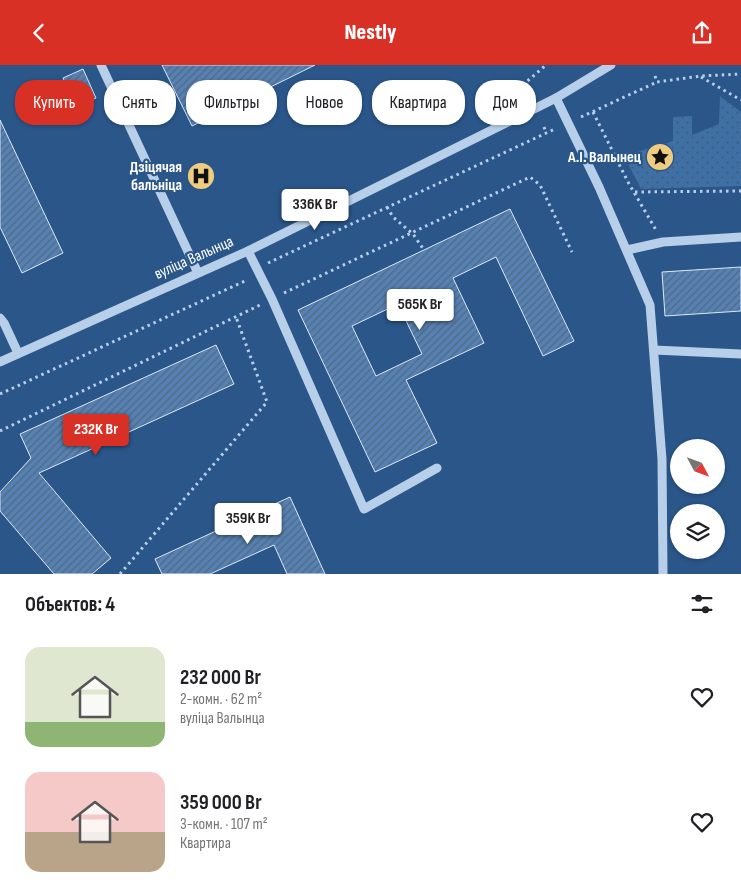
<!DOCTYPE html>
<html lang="ru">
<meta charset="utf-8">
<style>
:root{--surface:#fff;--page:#f2f2f2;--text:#202124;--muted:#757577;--accent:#d93025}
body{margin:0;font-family:"Sofia Sans Condensed",sans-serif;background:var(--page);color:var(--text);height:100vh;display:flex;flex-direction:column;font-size:19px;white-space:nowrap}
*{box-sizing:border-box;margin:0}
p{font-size:16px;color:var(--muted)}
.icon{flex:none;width:28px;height:28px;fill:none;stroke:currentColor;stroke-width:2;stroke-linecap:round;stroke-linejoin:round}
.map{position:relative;height:509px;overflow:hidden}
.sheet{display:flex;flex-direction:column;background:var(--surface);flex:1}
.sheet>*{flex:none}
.top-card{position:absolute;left:15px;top:15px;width:711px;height:45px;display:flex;gap:10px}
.needle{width:32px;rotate:131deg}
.tools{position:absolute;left:670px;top:374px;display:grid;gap:10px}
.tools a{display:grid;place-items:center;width:55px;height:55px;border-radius:50%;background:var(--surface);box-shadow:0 1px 4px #0004;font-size:25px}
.price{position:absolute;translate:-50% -42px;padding:0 11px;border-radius:5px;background:#fff;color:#222;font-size:16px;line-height:32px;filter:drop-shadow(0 1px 2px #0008)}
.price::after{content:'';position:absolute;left:50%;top:30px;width:15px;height:11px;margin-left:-8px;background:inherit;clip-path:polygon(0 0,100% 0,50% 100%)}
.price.current{background:var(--accent);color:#fff}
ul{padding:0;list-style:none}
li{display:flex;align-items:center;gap:15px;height:125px;padding:0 25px}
li span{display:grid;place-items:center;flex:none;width:140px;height:100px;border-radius:15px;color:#555}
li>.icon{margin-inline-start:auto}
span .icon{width:60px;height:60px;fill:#fffc;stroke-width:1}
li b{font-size:21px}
h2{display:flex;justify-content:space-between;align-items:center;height:60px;padding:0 25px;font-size:21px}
.chip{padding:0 18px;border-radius:20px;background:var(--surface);box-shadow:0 1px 4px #0004;font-size:18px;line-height:45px}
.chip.current{background:var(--accent);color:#fff}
header{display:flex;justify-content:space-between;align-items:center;height:65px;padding:0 25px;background:var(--accent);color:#fff;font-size:22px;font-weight:800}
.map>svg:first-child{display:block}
.grass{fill:url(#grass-dots)}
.building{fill:url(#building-hatch);stroke:#dbe9f7;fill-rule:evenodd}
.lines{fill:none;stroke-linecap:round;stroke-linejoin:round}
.path{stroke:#b8cfe9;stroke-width:3;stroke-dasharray:2.5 4;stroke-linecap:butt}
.minor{stroke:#b8cfe9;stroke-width:9}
.tree{fill:#8ba7c6}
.labels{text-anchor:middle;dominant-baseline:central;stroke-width:4.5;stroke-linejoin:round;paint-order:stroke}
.poi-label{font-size:16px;font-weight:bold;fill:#fff;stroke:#2a5689;text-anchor:end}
.street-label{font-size:16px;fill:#fff;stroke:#2a5689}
</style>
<header><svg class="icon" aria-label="back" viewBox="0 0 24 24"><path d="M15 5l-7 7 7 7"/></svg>Nestly<svg class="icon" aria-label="share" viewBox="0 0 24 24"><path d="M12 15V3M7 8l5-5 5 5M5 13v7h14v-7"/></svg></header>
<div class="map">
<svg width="741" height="509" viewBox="0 0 741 509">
<defs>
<pattern id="grass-dots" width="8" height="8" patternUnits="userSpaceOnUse" patternTransform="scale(1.25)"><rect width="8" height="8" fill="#3f70a5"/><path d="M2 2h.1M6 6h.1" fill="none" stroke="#475a70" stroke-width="1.8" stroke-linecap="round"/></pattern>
<pattern id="building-hatch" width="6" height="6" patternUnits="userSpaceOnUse" patternTransform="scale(1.25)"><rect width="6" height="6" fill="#5681b2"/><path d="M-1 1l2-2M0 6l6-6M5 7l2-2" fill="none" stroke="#526984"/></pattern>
</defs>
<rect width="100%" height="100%" fill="#2a5689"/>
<path class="grass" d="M 720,31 L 741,47 L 741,121 L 641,124 L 624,91 L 673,76 L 673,52 L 692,51 L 692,70 L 719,59 Z"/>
<g class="building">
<path d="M 162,0 L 315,0 L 192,61 Z"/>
<path d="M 83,4 L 96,33 L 76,42 L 63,13 Z"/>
<path d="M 0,55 L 63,188 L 22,208 L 0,162 Z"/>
<path d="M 510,144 L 574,276 L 543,291 L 496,192 L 453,213 L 484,278 L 406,315 L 437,378 L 375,407 L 298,245 ZM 398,239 L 422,289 L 376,311 L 352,261 Z"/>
<path d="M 741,202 L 741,246 L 665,251 L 662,207 Z"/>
<path d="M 216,280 L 234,319 L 39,408 L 111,493 L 92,509 L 54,509 L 0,446 L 0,427 L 31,393 L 20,369 Z"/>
<path d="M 290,432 L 325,509 L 287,509 L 274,480 L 210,509 L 162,509 L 155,494 Z"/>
</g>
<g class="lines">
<g class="path">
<path d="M 655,11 L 657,17 L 701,11 L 741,9"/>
<path d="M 701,12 L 741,35"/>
<path d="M 526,27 L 524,19 L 546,0"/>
<path d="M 593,47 L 628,117 L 656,165"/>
<path d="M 581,52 L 657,17"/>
<path d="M 544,62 L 546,68"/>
<path d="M 635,127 L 741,126"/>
<path d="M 387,142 L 393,152 L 413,169 L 424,185"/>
<path d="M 268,198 L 555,64"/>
<path d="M 284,228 L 530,112 L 540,120 L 572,187"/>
<path d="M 0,329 L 247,215"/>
<path d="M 0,366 L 260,240"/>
<path d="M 120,509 L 267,337 L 236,252"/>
</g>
<g class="minor">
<path d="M 101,0 L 198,208"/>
<path d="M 556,33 L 599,122 L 650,240 L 662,394 L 663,509"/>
<path d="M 627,185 L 663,177 L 741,172"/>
<path d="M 248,186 L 272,234 L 364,444 L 437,403"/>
<path d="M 0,253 L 4,258 L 18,288"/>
<path d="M 654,285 L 741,289"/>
<path d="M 0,297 L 248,186 L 530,46 L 556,33 L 611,0"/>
</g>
</g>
<circle class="tree" cx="239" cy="454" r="8"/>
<defs>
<symbol id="sight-disc" viewBox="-11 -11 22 22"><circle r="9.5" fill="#efcc7f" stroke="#2a5689"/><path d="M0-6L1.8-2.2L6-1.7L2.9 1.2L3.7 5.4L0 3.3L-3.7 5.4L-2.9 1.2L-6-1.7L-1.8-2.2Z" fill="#111"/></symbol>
<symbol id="hospital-disc" viewBox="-11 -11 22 22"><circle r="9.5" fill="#efcc7f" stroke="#2a5689"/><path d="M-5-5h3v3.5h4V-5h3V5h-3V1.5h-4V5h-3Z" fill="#111"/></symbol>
</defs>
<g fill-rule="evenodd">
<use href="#sight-disc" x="644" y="76" width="32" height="32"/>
<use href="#hospital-disc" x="185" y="95" width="32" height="32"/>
</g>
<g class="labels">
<g class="poi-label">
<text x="641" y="92">А.І. Валынец</text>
<text x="182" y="102">Дзіцячая<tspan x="182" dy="18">бальніца</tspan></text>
</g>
<g class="street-label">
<text transform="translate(194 193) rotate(-24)">вуліца Валынца</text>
</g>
</g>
</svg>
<div class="tools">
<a><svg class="needle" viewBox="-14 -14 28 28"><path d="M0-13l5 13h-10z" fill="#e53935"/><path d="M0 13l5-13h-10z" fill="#757577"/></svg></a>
<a><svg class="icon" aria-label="layers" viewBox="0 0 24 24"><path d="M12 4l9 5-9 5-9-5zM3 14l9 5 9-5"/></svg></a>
</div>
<b class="price" style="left:315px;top:166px">336K Br</b>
<b class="price" style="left:420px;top:266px">565K Br</b>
<b class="price current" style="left:96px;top:391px">232K Br</b>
<b class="price" style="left:248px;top:480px">359K Br</b>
<div class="top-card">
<a class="chip current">Купить</a>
<a class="chip">Снять</a>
<a class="chip">Фильтры</a>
<a class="chip">Новое</a>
<a class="chip">Квартира</a>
<a class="chip">Дом</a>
</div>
</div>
<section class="sheet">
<h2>Объектов: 4<svg class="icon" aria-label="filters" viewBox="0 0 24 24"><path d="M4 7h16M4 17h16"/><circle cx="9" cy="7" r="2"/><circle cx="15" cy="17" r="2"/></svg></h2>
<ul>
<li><span style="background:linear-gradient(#dfe7d0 75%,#8fb573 0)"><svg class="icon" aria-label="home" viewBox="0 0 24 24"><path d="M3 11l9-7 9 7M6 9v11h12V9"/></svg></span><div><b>232 000 Br</b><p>2-комн. · 62 m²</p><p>вуліца Валынца</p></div><svg class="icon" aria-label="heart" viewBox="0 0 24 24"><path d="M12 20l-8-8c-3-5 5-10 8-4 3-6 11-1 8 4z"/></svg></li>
<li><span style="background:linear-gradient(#f6c9c9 60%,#b9a48a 0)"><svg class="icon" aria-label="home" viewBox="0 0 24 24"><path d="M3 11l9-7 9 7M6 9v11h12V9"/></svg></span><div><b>359 000 Br</b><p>3-комн. · 107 m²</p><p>Квартира</p></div><svg class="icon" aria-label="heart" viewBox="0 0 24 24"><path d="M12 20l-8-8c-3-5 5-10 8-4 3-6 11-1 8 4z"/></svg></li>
</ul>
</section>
